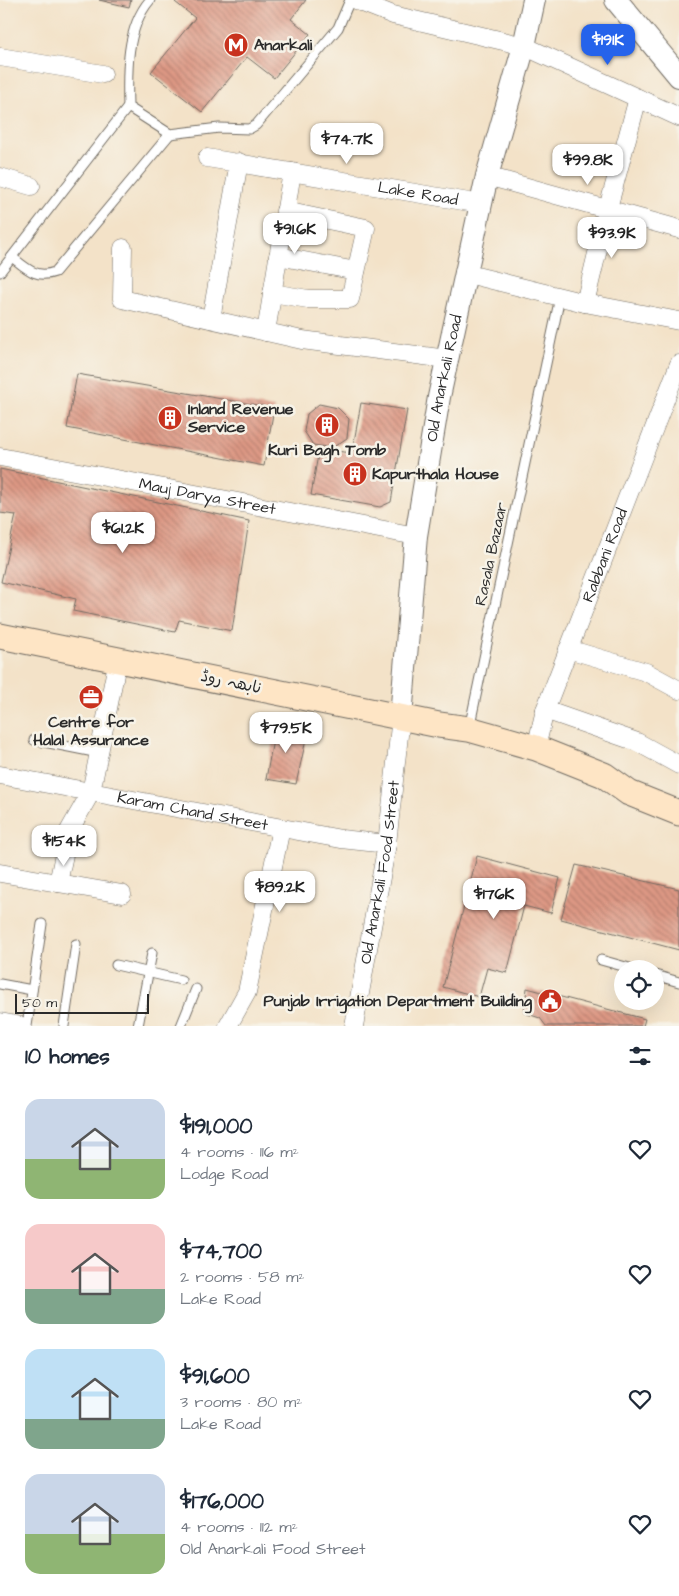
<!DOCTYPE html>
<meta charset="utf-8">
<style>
:root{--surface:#fff;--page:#f6f6f7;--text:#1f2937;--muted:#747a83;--accent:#2563eb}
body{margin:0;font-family:"Architects Daughter","Playpen Sans Arabic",sans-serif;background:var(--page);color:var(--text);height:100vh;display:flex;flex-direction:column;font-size:19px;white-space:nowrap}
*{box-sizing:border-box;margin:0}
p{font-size:16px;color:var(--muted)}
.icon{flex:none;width:28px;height:28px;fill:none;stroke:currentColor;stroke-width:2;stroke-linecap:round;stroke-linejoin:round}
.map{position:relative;height:1026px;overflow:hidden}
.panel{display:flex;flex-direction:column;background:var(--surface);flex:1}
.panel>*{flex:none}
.controls{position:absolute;left:614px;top:960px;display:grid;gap:10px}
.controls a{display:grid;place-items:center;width:50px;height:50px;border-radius:50%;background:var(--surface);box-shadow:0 5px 20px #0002;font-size:25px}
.scale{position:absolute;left:15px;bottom:12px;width:134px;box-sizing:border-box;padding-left:5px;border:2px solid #2b2b2b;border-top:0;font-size:14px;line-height:18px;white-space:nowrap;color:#2b2b2b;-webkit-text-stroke:4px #f7f3e8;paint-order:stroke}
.price{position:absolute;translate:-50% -42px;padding:0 11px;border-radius:10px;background:#fff;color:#222;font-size:16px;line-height:32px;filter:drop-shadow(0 1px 2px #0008)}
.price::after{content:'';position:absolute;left:50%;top:30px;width:15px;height:11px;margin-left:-8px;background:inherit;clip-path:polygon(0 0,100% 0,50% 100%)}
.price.active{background:var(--accent);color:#fff}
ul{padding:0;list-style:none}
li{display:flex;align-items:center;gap:15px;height:125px;padding:0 25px}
li span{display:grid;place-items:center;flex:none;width:140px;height:100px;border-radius:15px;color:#555}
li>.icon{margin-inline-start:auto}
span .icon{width:60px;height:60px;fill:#fffc;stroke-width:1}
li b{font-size:21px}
h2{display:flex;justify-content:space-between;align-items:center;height:60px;padding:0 25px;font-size:21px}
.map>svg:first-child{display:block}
.building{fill:url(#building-back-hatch)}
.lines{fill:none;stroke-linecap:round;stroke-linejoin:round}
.service-casing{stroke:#716b62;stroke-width:11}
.minor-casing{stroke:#716b62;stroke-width:19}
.tertiary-casing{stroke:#716b62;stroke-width:24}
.secondary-casing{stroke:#716b62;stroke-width:27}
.service{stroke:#fff;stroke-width:9}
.minor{stroke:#fff;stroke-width:18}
.tertiary{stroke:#fff;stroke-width:22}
.secondary{stroke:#fee5c5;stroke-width:25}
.labels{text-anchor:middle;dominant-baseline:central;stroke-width:5;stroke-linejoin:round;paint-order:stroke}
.poi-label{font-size:16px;font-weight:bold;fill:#2b2b2b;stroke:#f7f3e8;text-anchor:start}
.street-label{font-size:16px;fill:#2b2b2b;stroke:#f7f3e8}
</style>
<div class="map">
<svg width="679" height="1026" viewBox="0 0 679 1026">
<defs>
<pattern id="building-back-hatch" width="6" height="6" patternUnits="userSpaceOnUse" patternTransform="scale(1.25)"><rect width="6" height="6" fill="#dd9884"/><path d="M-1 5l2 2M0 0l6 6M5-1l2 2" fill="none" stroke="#b37c6c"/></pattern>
</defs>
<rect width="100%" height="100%" fill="#f7f3e8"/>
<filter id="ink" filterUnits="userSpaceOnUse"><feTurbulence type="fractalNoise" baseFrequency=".02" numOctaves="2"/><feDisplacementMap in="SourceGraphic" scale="10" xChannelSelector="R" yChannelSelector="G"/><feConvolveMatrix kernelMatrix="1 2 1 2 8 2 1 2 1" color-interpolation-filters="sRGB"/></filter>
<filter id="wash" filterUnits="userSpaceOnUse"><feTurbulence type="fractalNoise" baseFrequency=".0096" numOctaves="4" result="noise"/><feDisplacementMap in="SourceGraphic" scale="20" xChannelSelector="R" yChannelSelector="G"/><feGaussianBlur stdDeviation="1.12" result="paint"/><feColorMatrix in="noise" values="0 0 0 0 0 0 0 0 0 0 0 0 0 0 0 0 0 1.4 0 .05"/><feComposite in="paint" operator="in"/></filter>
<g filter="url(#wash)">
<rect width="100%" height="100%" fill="#f3e2c8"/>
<g id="blocks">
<g class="building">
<path d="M 99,0 L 131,0 L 129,7 Z"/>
<path d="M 177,0 L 306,0 L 291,19 L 310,34 L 274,78 L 247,57 L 202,112 L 151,72 L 195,18 L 175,2 Z"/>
<path d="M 77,374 L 274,408 L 264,466 L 67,428 Z"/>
<path d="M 361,403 L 407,410 L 391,502 L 380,507 L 311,495 L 319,449 L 352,453 Z"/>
<path d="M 319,404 L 338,408 L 349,419 L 347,438 L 332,448 L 313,445 L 304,431 L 307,414 Z"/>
<path d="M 0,469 L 249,521 L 232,631 L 179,620 L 175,632 L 73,611 L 76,599 L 1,582 L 16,515 L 0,513 Z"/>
<path d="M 276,723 L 308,731 L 296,784 L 266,779 Z"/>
<path d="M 477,856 L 560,878 L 551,913 L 524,906 L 507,973 L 487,968 L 479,997 L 443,987 Z"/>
<path d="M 576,865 L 679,889 L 679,950 L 561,919 Z"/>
<path d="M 527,988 L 645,1019 L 643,1026 L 546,1026 L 540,1018 L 524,1013 Z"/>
</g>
</g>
</g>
<g filter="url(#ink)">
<use href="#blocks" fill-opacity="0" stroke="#716b62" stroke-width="1"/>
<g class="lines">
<defs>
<g id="service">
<path d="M 150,0 C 126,28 127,71 128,107 L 170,134 L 219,128 L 249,129 L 256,125 L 338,28 L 350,0"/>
<path d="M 12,257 C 26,268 36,279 55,272 L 170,134"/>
<path d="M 0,272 L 128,107"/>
<path d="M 469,729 L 560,297"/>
<path d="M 34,740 L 99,753"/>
<path d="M 601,960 L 633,969"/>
<path d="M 116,965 L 181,980"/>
<path d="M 655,975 L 679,982"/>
<path d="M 0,984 L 32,990"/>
<path d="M 27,1026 L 42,924"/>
<path d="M 64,1026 L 76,944"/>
<path d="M 138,1026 L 152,953"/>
<path d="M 181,1026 L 196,989"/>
</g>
<g id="minor">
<path d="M 355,0 L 393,15 L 524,46 L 679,117"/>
<path d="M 0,57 L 103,74"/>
<path id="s1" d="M 207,158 L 481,204"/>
<path d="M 487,176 L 679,229"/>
<path d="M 0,177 L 31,186"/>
<path d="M 123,248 L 122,299 L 302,340 L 447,359"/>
<path d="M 278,256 L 356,271"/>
<path d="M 464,273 L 585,303 L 679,321"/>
<path d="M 272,293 L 308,299 L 350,299 L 366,228 L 285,211"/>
<path d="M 585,303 L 608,208 L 638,98"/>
<path d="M 211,319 L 239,162"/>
<path d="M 266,332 L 292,172"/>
<path id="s2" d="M 0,457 L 416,536"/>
<path d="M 568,649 L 646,672 L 679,690"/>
<path d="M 545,710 L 637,742 L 679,765"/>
<path id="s3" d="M 536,748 L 545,710 L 679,364"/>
<path id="s4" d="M 0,775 L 341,839 L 387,844"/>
<path d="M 0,873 L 122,894"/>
<path d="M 58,883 L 69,831 L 91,792 L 118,659"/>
<path d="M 0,1022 L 22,1026"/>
<path d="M 228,1026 L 247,992 L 281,828"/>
<path id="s5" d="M 354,1026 L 387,844 L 401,717"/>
</g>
<g id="tertiary">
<path d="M 616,0 L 679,76"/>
<path id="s6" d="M 401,717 L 416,536 L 439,397 L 487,176 L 524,46 L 534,0"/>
</g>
<path id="secondary" d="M 0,636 L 439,725 L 469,729 L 536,748 L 604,775 L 629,793 L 679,813"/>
</defs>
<use href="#service" class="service-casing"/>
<use href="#minor" class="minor-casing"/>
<use href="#tertiary" class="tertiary-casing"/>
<use href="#secondary" class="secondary-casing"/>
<use href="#service" class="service"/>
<use href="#minor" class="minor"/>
<use href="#tertiary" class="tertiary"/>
<use href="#secondary" class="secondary"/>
</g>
</g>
<defs>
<symbol id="metro-disc" viewBox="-11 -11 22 22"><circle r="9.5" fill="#c8321e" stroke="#f7f3e8"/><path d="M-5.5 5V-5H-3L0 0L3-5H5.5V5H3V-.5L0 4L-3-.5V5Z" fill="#fff"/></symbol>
<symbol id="building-disc" viewBox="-11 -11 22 22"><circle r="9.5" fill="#c8321e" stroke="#f7f3e8"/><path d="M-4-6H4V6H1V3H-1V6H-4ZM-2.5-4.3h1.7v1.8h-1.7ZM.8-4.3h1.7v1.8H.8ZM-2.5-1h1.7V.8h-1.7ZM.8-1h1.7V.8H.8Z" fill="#fff"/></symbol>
<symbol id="office-disc" viewBox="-11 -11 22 22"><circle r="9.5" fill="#c8321e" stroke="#f7f3e8"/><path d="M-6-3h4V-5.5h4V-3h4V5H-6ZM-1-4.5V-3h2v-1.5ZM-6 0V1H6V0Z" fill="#fff"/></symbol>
<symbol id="civic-disc" viewBox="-11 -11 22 22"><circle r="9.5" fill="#c8321e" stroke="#f7f3e8"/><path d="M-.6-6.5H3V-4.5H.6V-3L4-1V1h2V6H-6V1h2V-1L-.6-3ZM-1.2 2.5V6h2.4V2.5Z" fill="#fff"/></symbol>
</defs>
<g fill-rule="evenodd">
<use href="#metro-disc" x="222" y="31" width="28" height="28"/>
<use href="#building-disc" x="156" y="404" width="28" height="28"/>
<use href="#building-disc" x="313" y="411" width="28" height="28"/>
<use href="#building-disc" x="341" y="460" width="28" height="28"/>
<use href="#office-disc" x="77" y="683" width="28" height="28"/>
<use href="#civic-disc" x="536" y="987" width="28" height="28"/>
</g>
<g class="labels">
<g class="poi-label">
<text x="254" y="45">Anarkali</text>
<text x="188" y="409">Inland Revenue<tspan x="188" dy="18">Service</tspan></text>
<text x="327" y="450" text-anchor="middle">Kuri Bagh Tomb</text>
<text x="372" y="474">Kapurthala House</text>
<text x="91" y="722" text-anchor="middle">Centre for<tspan x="91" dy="18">Halal Assurance</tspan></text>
<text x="532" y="1001" text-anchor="end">Punjab Irrigation Department Building</text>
</g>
<g class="street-label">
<text stroke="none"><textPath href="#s1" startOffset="214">Lake Road</textPath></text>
<text stroke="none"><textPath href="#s6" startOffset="342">Old Anarkali Road</textPath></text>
<text stroke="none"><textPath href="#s2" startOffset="211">Mauj Darya Street</textPath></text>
<text transform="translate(491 554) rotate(-78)">Rasala Bazaar</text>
<text stroke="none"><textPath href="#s3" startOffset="205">Rabbani Road</textPath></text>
<text transform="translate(231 682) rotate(12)">نابھہ روڈ</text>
<text stroke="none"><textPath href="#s4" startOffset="196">Karam Chand Street</textPath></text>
<text stroke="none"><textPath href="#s5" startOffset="156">Old Anarkali Food Street</textPath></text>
</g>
</g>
</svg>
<div class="controls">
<a><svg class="icon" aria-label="locate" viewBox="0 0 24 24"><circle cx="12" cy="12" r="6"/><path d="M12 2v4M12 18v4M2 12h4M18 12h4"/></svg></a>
</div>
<div class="scale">50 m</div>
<b class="price active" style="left:608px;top:66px">$191K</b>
<b class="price" style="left:347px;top:165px">$74.7K</b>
<b class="price" style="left:588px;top:186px">$99.8K</b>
<b class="price" style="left:295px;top:255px">$91.6K</b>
<b class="price" style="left:612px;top:259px">$93.9K</b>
<b class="price" style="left:123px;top:554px">$61.2K</b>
<b class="price" style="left:286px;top:754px">$79.5K</b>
<b class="price" style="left:64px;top:867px">$154K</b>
<b class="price" style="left:280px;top:913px">$89.2K</b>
<b class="price" style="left:494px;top:920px">$176K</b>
</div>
<section class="panel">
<h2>10 homes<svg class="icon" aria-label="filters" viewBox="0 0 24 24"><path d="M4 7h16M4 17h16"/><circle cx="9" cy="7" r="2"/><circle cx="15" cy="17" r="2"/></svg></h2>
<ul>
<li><span style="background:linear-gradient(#c9d6e8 60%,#8fb573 0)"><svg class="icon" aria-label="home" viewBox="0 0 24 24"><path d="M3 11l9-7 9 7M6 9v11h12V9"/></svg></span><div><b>$191,000</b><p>4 rooms · 116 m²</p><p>Lodge Road</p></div><svg class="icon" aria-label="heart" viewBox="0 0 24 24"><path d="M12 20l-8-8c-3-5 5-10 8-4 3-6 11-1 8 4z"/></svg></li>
<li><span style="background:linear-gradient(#f6c9c9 65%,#7fa58c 0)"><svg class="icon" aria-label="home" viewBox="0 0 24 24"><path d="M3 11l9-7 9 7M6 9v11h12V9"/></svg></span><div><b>$74,700</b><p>2 rooms · 58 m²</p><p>Lake Road</p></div><svg class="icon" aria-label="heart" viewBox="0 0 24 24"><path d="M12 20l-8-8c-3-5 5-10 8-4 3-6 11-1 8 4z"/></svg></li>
<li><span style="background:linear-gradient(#bfe0f5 70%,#7fa58c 0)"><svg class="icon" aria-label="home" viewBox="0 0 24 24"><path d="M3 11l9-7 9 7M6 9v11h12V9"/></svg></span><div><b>$91,600</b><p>3 rooms · 80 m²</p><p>Lake Road</p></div><svg class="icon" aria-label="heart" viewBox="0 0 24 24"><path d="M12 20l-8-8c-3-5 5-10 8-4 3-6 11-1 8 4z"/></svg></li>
<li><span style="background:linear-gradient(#c9d6e8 60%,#8fb573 0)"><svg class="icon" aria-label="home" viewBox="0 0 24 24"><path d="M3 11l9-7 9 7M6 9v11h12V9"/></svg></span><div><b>$176,000</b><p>4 rooms · 112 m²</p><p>Old Anarkali Food Street</p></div><svg class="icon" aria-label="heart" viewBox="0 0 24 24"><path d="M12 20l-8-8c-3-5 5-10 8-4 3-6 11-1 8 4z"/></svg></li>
</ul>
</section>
